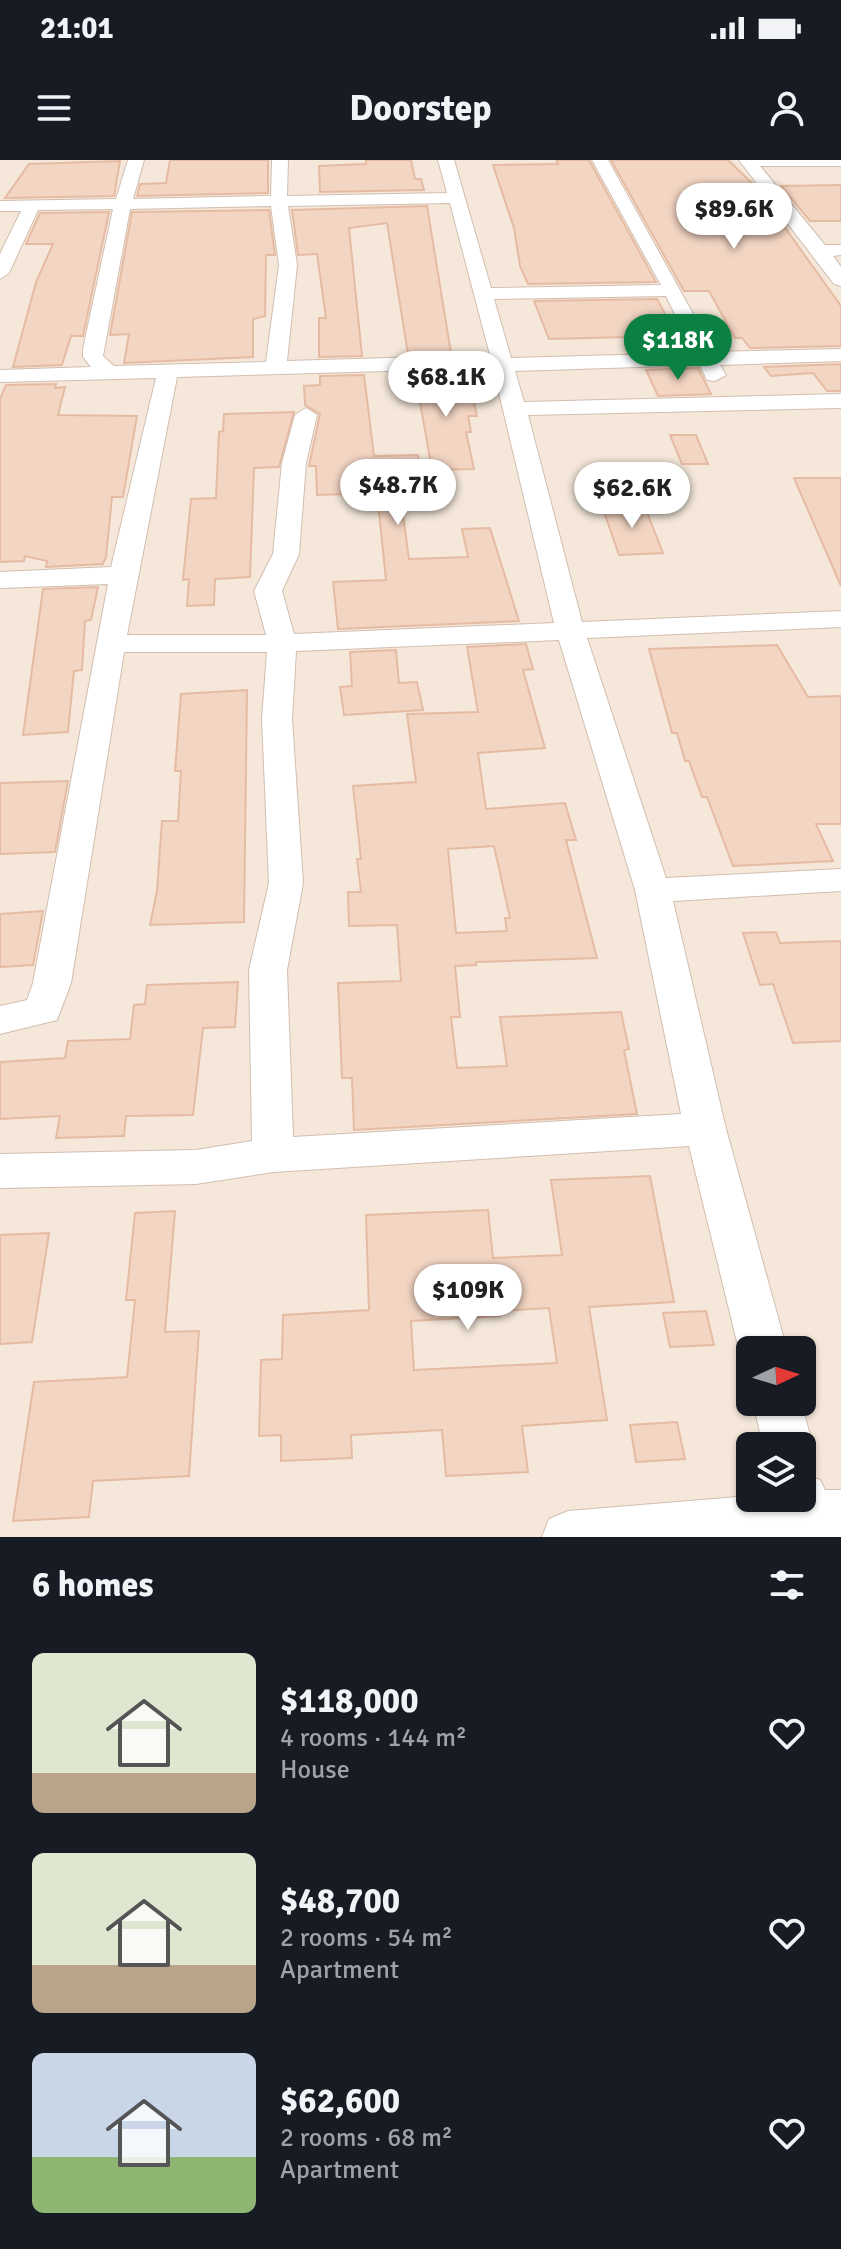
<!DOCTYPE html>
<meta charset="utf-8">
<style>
:root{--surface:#171b24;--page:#20242c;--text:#f1f3f6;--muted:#9ea1a6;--accent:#0b8043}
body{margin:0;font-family:Signika,sans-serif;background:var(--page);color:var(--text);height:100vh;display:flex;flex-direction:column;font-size:30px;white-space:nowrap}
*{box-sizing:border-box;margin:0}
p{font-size:26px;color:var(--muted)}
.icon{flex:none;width:44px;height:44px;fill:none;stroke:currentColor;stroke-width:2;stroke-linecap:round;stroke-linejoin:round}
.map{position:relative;height:1377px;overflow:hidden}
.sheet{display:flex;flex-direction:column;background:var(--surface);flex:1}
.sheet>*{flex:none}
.needle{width:52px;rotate:86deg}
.fabs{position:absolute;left:736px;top:1176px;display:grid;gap:16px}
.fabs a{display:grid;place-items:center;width:80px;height:80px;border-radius:12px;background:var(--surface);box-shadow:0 2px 6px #0004;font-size:40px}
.price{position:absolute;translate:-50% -68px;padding:0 18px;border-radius:28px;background:#fff;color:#222;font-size:26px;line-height:52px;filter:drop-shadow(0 2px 4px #0008)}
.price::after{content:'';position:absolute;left:50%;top:48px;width:24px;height:18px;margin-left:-12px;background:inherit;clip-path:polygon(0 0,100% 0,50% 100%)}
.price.on{background:var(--accent);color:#fff}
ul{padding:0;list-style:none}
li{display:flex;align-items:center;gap:24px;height:200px;padding:0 32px}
li span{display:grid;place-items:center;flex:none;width:224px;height:160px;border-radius:12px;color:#555}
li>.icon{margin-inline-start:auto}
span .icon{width:96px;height:96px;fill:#fffc;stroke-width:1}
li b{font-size:34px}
h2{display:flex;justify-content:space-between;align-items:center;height:96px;padding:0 32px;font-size:34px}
.status{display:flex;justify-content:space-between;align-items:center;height:56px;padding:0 40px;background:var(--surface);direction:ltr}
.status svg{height:22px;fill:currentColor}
header{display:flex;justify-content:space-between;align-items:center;height:104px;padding:0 32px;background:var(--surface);font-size:36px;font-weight:700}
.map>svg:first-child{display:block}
.residential{fill:#f5e8da;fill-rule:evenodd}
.building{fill:#f3d5c3;stroke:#e6bba3;stroke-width:2;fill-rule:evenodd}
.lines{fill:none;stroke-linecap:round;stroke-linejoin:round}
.street-casing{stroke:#d1beb0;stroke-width:2}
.street{fill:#fff;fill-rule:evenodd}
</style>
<div class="status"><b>21:01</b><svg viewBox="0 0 49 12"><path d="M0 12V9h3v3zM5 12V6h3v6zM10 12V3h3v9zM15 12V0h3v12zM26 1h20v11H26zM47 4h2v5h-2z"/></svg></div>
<header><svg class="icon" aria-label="menu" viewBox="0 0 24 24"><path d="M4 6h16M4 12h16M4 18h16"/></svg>Doorstep<svg class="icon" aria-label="person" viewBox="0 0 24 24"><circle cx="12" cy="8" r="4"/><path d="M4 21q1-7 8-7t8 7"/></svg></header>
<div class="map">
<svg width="841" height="1377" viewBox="0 0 841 1377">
<rect width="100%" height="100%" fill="#fdf6ec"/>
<path class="residential" d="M 0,0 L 841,0 L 841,1377 L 0,1377 ZM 750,1190 L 802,1190 L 802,1242 L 750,1242 ZM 750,1286 L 802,1286 L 802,1338 L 750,1338 Z"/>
<g class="building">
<path d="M 170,0 L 268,0 L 268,33 L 137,36 L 140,24 L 166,23 Z"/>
<path d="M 366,0 L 411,0 L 415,19 L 421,19 L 424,30 L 320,32 L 319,6 L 366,4 Z"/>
<path d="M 556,0 L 589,0 L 656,122 L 528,124 L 520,106 L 514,68 L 493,5 L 558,4 Z"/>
<path d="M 611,0 L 728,0 L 756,27 L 841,146 L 841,186 L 750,188 L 742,178 L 735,178 L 709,131 L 684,131 Z"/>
<path d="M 120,1 L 114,36 L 5,38 L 29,4 Z"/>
<path d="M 841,25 L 841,61 L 810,61 L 781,26 Z"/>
<path d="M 427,46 L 451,193 L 408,194 L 387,63 L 349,68 L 362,196 L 319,197 L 319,158 L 326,158 L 317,94 L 298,95 L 292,50 Z"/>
<path d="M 269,50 L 275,95 L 266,95 L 265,156 L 253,159 L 253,197 L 124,203 L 129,174 L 110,175 L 132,52 Z"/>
<path d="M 109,52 L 83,176 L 71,176 L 62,205 L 13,207 L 36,122 L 53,84 L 26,84 L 40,53 Z"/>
<path d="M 657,139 L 681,184 L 686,184 L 689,190 L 637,192 L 630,177 L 549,179 L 534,141 Z"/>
<path d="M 841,204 L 841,231 L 827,231 L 813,213 L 771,216 L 764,207 Z"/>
<path d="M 698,208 L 711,234 L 658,236 L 646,210 Z"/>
<path d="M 454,212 L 455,223 L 470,223 L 477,256 L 468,256 L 471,272 L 466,272 L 474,309 L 432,310 L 420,242 L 416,242 L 411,213 Z"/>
<path d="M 364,215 L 374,296 L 418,295 L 426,347 L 402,348 L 409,399 L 468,397 L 462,369 L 490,368 L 519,461 L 338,469 L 333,422 L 386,420 L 377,333 L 317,335 L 316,306 L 309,306 L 320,254 L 305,245 L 304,226 L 320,225 L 320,216 Z"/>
<path d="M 56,224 L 55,228 L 65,227 L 58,255 L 137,256 L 123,337 L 112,337 L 106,397 L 103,404 L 46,407 L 47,401 L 25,396 L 24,401 L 0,402 L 0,239 L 6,225 Z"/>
<path d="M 294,252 L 279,307 L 254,308 L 250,417 L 215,419 L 214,445 L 187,446 L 189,419 L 183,420 L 191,339 L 216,338 L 219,272 L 223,271 L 224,254 Z"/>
<path d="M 670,275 L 696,275 L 708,304 L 682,304 Z"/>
<path d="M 794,318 L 841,318 L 841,426 Z"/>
<path d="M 602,346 L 645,347 L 663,393 L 619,395 Z"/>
<path d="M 98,427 L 91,460 L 85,461 L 82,510 L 74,511 L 68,572 L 23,575 L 43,429 Z"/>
<path d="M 526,484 L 533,509 L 523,510 L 545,588 L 478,593 L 486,649 L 565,643 L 576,680 L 566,680 L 597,798 L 476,802 L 476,805 L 455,806 L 460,857 L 451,857 L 457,908 L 507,906 L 500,857 L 621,852 L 629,889 L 624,890 L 637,954 L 354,970 L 352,918 L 342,918 L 338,823 L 401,821 L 397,765 L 349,766 L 348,732 L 361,732 L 357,699 L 361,699 L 353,626 L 416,622 L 407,554 L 478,552 L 467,487 ZM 494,686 L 510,758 L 505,758 L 507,771 L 456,773 L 448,689 Z"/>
<path d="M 777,485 L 808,537 L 841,536 L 841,664 L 816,664 L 833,701 L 733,706 L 707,637 L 702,637 L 689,601 L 685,601 L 677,573 L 672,573 L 649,489 Z"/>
<path d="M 396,490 L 399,523 L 417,522 L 423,550 L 344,555 L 340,527 L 352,526 L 350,492 Z"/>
<path d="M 247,530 L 244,762 L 150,765 L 157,731 L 162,661 L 178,661 L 181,611 L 175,611 L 181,534 Z"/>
<path d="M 68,621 L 55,692 L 0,694 L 0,623 Z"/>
<path d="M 43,751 L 33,805 L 0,807 L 0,754 Z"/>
<path d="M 776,772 L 780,783 L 841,781 L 841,881 L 793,883 L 773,824 L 760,825 L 743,773 Z"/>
<path d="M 238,822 L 235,867 L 203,868 L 193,955 L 126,956 L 124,976 L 56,978 L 60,956 L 0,959 L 0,902 L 65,898 L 68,881 L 130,879 L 134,845 L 145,844 L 147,825 Z"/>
<path d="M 650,1016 L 674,1142 L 589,1147 L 607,1260 L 522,1266 L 528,1312 L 446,1316 L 442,1270 L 351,1275 L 352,1298 L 281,1301 L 281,1275 L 259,1276 L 261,1200 L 282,1199 L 283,1155 L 369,1150 L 366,1055 L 488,1050 L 493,1098 L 562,1095 L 551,1020 ZM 549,1148 L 557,1203 L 414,1210 L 411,1161 L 500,1156 L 499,1151 Z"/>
<path d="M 175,1051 L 165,1172 L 199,1171 L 189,1316 L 93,1321 L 89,1357 L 13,1361 L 34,1222 L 127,1217 L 135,1140 L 126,1140 L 135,1053 Z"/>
<path d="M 49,1073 L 32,1182 L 0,1184 L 0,1075 Z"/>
<path d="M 706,1151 L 714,1185 L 670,1187 L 663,1153 Z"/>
<path d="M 677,1262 L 685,1299 L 636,1302 L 630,1265 Z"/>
</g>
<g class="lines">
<defs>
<g id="street">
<path d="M 128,0 L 144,0 L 133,39 L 271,36 L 272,0 L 288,0 L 287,36 L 447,33 L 438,0 L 454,0 L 491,128 L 661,125 L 592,0 L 608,0 L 714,192 L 841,189 L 841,201 L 720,205 L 726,215 L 715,221 L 707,220 L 700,205 L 515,211 L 524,242 L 841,234 L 841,248 L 528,255 L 582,462 L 841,451 L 841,467 L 587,478 L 666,718 L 841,709 L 841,731 L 673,741 L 726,969 L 787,1190 L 750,1190 L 750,1206 L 746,1205 L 739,1190 L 689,986 L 273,1012 L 196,1024 L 0,1028 L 0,994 L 196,990 L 252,981 L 249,810 L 269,723 L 262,559 L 267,492 L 124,492 L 71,823 L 57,860 L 0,874 L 0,846 L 27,840 L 33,823 L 108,424 L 0,428 L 0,412 L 111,407 L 156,218 L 0,222 L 0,210 L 91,207 L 83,197 L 83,189 L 113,49 L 38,50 L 9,113 L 0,119 L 0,94 L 21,51 L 0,51 L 0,41 L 116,39 ZM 450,43 L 490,195 L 287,201 L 297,105 L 288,46 ZM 271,46 L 279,105 L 266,202 L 114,206 L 103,196 L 130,49 ZM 666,136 L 694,193 L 511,198 L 494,139 ZM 493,208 L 554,463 L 294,474 L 282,431 L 299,394 L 306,303 L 317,255 L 306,248 L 295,255 L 282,303 L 273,394 L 254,431 L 266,475 L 127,475 L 177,217 ZM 559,480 L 635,730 L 681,954 L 293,977 L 287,810 L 303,723 L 292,559 L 296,491 Z"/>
<path d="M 739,0 L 841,0 L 841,6 L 760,6 L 825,85 L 841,85 L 841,95 L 833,96 L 841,107 L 841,126 L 834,124 Z"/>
<path d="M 753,1242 L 801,1242 L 813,1286 L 806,1303 L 802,1304 L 802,1286 L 763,1286 Z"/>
<path d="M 802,1313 L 820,1320 L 825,1330 L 841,1330 L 841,1377 L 542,1377 L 549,1359 L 568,1351 L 750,1336 L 802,1338 Z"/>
</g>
</defs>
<use href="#street" class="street-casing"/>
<use href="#street" class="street"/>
</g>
</svg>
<div class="fabs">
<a><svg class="needle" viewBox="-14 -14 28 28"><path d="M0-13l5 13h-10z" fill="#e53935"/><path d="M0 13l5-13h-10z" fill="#9ea1a6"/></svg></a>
<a><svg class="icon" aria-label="layers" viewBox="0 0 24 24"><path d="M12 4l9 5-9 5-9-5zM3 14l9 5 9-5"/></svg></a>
</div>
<b class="price" style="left:734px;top:91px">$89.6K</b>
<b class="price on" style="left:678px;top:222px">$118K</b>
<b class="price" style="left:446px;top:259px">$68.1K</b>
<b class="price" style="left:398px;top:367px">$48.7K</b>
<b class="price" style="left:632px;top:370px">$62.6K</b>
<b class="price" style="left:468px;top:1172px">$109K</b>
</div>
<section class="sheet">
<h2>6 homes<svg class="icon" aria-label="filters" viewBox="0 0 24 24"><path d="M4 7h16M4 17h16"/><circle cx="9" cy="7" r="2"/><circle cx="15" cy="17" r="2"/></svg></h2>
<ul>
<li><span style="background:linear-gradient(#dfe7d0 75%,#b9a48a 0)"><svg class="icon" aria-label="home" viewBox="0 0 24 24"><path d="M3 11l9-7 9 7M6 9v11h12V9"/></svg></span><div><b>$118,000</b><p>4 rooms · 144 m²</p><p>House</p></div><svg class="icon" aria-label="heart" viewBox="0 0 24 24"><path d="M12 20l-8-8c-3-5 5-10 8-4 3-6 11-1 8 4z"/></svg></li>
<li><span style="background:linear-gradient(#dfe7d0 70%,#b9a48a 0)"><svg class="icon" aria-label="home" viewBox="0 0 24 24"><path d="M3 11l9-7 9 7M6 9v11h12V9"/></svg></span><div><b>$48,700</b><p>2 rooms · 54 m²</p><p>Apartment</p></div><svg class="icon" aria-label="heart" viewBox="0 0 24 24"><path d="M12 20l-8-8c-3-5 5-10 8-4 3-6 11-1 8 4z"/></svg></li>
<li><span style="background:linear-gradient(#c9d6e8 65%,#8fb573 0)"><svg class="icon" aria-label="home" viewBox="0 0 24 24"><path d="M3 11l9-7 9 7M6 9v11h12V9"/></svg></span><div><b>$62,600</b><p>2 rooms · 68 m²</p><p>Apartment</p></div><svg class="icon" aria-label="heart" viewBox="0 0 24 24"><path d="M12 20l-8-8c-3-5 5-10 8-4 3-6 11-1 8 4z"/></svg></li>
</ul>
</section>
